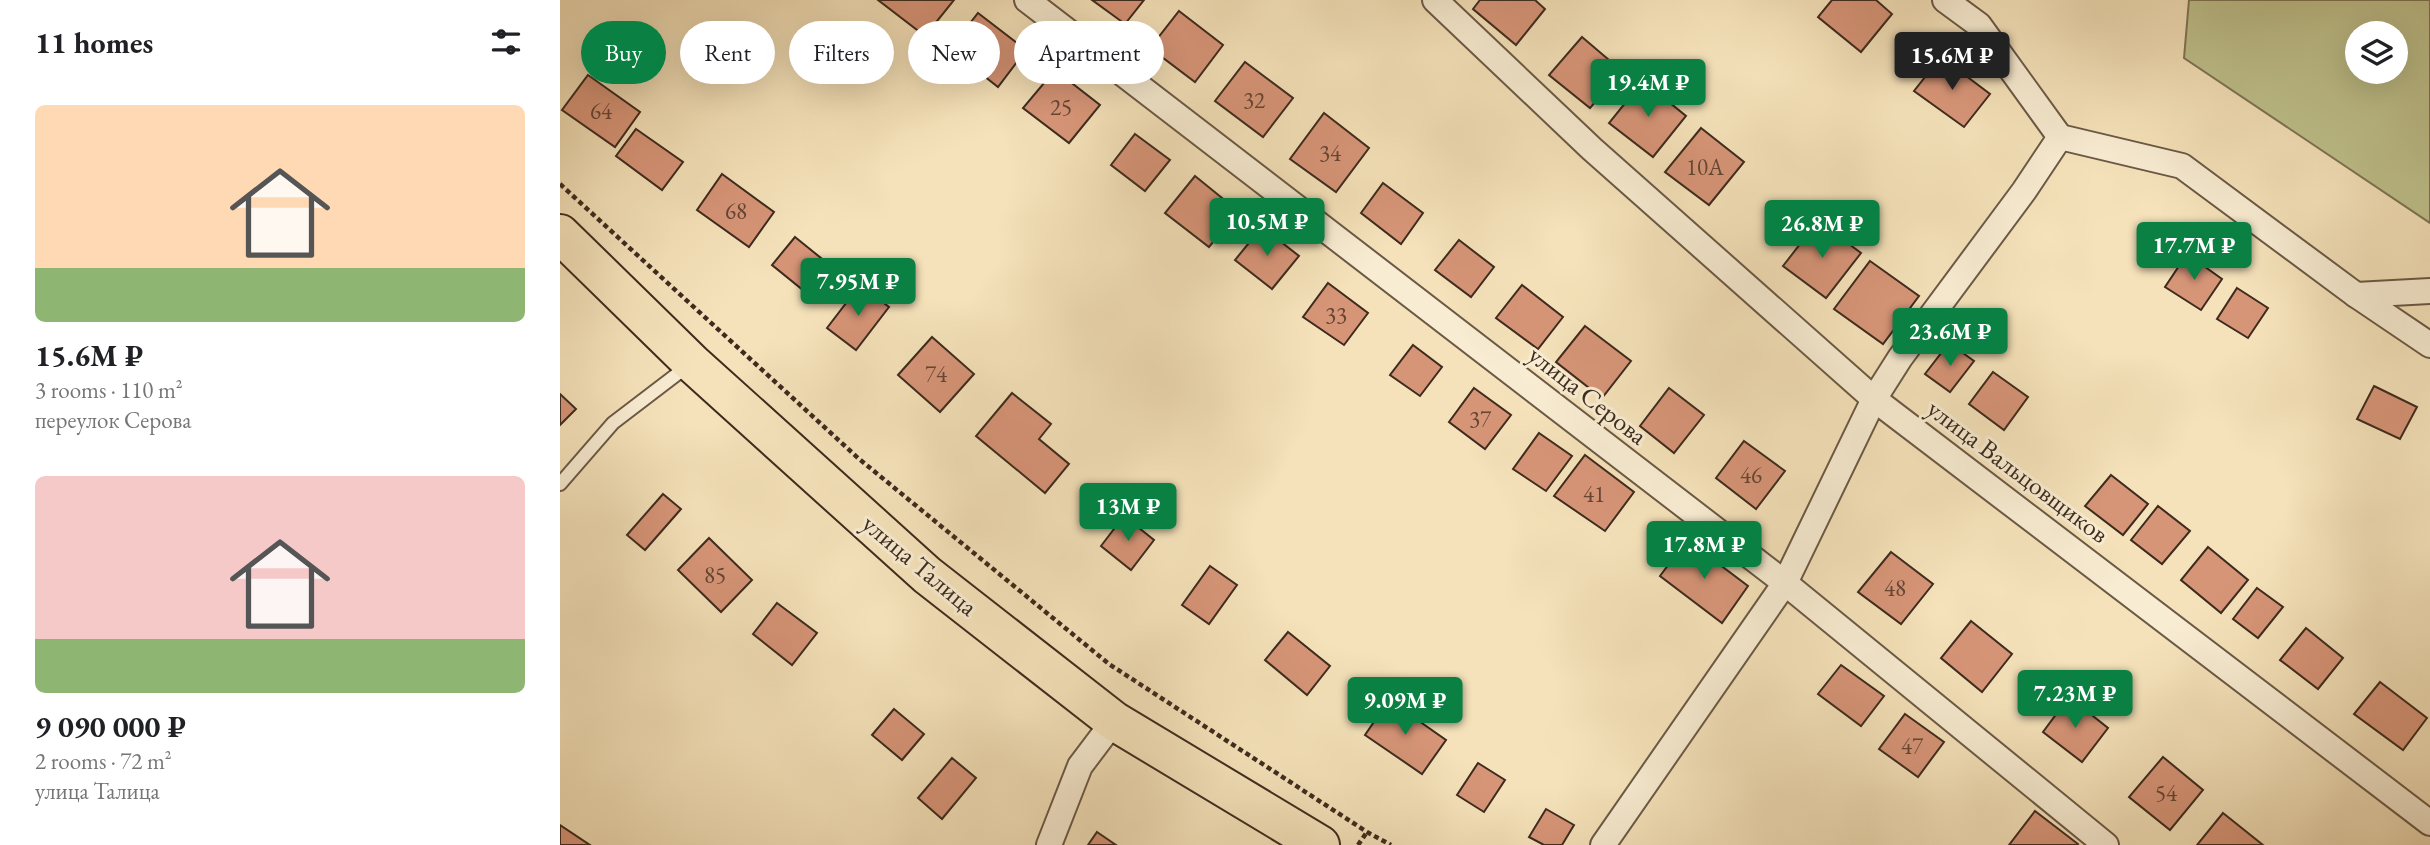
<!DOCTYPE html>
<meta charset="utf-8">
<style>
:root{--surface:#fff;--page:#f2f2f2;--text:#202124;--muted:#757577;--accent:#0b8043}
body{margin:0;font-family:"EB Garamond",serif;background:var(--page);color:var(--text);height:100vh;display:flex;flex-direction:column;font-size:26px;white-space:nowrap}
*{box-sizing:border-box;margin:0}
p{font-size:23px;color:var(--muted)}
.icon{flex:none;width:38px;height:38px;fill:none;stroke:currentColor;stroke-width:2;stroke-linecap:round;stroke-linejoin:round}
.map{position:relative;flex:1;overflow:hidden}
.sheet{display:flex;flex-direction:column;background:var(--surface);width:560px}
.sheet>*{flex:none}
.guide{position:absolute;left:21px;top:21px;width:665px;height:63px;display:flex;gap:14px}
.fabs{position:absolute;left:1785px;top:21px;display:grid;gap:14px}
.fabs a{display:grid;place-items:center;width:63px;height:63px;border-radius:50%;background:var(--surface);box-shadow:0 7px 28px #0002;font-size:35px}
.price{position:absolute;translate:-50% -60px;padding:0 16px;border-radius:7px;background:var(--accent);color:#fff;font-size:23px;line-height:46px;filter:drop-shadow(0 2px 4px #0008)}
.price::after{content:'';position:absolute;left:50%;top:42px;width:21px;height:16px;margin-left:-10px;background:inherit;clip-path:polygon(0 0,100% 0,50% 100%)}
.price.active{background:#222;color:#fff}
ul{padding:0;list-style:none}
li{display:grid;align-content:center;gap:14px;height:371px;padding:0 35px}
li span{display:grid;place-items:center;height:217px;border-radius:10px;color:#555}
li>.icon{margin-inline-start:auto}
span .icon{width:126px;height:126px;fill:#fffc;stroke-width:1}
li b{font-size:30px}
h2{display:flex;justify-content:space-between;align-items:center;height:84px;padding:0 35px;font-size:30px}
.chip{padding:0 24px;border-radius:32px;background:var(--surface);box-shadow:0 7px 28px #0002;font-size:24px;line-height:63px}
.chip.active{background:var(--accent);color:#fff}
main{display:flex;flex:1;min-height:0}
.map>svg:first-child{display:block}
.green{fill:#bfc28d;stroke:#7e7656;stroke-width:2;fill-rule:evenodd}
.building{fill:#d79578;stroke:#3d2b1e;stroke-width:2}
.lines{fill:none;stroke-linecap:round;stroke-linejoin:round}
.lane-casing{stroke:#6b5945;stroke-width:16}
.street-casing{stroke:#6b5945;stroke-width:28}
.primary-casing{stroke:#3d2b1e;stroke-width:42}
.path{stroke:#3d2b1e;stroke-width:4.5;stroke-dasharray:5 3.5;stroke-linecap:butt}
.lane{stroke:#f8ecd2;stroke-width:12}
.street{stroke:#f8ecd2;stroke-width:24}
.primary{stroke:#f5e2ba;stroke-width:38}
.labels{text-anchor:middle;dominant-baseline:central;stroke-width:6;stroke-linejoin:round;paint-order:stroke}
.number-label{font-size:23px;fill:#644634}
.street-label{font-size:26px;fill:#3d2b1e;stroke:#f8ecd2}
</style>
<main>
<section class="sheet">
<h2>11 homes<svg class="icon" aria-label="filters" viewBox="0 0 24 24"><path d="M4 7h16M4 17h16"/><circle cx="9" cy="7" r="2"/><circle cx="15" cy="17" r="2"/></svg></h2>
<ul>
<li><span style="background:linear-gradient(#ffd9b3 75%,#8fb573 0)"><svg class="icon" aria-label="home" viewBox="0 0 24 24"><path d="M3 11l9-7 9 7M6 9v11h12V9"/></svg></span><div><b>15.6M ₽</b><p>3 rooms · 110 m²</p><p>переулок Серова</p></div></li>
<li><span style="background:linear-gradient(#f6c9c9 75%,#8fb573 0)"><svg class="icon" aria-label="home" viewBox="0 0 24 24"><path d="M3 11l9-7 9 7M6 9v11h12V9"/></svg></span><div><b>9 090 000 ₽</b><p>2 rooms · 72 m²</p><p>улица Талица</p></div></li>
</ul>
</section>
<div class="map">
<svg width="1870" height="845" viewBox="0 0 1870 845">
<rect width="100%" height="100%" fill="#f5e2ba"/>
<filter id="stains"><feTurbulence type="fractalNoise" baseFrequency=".00286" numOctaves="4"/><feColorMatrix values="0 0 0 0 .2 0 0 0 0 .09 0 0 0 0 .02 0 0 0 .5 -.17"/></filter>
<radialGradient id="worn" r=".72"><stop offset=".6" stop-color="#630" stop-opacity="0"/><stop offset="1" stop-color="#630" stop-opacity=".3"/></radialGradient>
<path class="green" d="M 1629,0 L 1870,0 L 1870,223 L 1624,58 ZM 1797,33 L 1836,33 L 1836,72 L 1797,72 Z"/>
<g class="building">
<path d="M 318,0 L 394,0 L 365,36 Z"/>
<path d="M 532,0 L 584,0 L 565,24 Z"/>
<path d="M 920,0 L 975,0 L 985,9 L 956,45 L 913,9 Z"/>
<path d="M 1272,0 L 1316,0 L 1332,14 L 1301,52 L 1258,17 Z"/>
<path d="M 619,11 L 663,45 L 635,82 L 590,48 Z"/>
<path d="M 418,13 L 466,50 L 438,87 L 390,49 Z"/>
<path d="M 1022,37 L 1062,71 L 1030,108 L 989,75 Z"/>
<path d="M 1381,57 L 1430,94 L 1404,127 L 1354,91 Z"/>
<path d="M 685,62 L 733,98 L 703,137 L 655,101 Z"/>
<path d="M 495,70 L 540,105 L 509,143 L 463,108 Z"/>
<path d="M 28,75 L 80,112 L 55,147 L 2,110 Z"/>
<path d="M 1083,81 L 1126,116 L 1093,157 L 1049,123 Z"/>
<path d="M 764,113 L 809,148 L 776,192 L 730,159 Z"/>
<path d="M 1141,128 L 1184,162 L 1149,205 L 1105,172 Z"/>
<path d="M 76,129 L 123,162 L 102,190 L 56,156 Z"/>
<path d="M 575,134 L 610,160 L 585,191 L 551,165 Z"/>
<path d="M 162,174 L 214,212 L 189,247 L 137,210 Z"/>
<path d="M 635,176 L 678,211 L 649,247 L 605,213 Z"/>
<path d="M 823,183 L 863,213 L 841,244 L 801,213 Z"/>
<path d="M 1258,221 L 1301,253 L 1266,298 L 1223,266 Z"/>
<path d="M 702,227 L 739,256 L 712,289 L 675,260 Z"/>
<path d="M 235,237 L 277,271 L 254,299 L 212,265 Z"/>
<path d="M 899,240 L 934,267 L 911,297 L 875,270 Z"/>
<path d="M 1627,254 L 1662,279 L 1641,310 L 1605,287 Z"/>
<path d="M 1310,261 L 1359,296 L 1323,344 L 1274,309 Z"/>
<path d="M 768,283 L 808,313 L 784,345 L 743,317 Z"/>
<path d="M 300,285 L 329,307 L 296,350 L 267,328 Z"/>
<path d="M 962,285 L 1003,317 L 978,349 L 936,318 Z"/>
<path d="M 1677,288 L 1708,308 L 1688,338 L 1657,319 Z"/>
<path d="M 1025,326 L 1071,361 L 1042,398 L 996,362 Z"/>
<path d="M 372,337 L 414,374 L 380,412 L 338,375 Z"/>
<path d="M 1389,343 L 1414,361 L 1390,392 L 1365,374 Z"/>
<path d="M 853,345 L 882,367 L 860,396 L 830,375 Z"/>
<path d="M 1433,372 L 1468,397 L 1444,430 L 1409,404 Z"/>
<path d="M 1814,386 L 1857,407 L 1840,439 L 1797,419 Z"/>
<path d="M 914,388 L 951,415 L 925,449 L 889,422 Z"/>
<path d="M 1109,388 L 1144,415 L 1114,453 L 1080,426 Z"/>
<path d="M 452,393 L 491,424 L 479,439 L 509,464 L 485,493 L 416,436 Z"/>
<path d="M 0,394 L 16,409 L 0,425 Z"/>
<path d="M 979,433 L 1012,456 L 986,491 L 953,469 Z"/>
<path d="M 1184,441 L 1225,471 L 1196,509 L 1156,478 Z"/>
<path d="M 1025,455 L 1074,492 L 1045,531 L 994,496 Z"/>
<path d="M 1551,475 L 1588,504 L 1563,535 L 1525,506 Z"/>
<path d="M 103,494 L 121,509 L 85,550 L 67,535 Z"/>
<path d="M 1598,506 L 1630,531 L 1602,564 L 1571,540 Z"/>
<path d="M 564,516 L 594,540 L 571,570 L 541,546 Z"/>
<path d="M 149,538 L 192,580 L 161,612 L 118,570 Z"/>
<path d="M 1127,540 L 1188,586 L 1162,623 L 1100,576 Z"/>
<path d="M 1648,547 L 1688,580 L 1661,613 L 1621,580 Z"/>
<path d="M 1331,552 L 1373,584 L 1341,624 L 1298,592 Z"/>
<path d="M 650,566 L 677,585 L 649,624 L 622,605 Z"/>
<path d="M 1697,588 L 1723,607 L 1698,638 L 1673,619 Z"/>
<path d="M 217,603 L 257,633 L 232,665 L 193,634 Z"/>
<path d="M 1411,621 L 1452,654 L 1422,692 L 1381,658 Z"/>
<path d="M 1746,628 L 1783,658 L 1758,689 L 1720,660 Z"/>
<path d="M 728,632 L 770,666 L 747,695 L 705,660 Z"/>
<path d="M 1281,665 L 1324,696 L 1301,726 L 1258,694 Z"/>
<path d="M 1820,682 L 1867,718 L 1843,750 L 1794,714 Z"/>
<path d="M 1509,697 L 1548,728 L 1522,762 L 1483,732 Z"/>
<path d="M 829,700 L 886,740 L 862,774 L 805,735 Z"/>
<path d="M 334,709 L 364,734 L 342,760 L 312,735 Z"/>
<path d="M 1345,714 L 1384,742 L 1358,777 L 1319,749 Z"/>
<path d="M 1603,757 L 1643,790 L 1610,830 L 1569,797 Z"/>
<path d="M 392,758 L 416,778 L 382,819 L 358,798 Z"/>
<path d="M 918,763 L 945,780 L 924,812 L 897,795 Z"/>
<path d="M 986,809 L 1014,825 L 1002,845 L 984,845 L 969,837 Z"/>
<path d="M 1475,811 L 1518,844 L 1517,845 L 1449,845 Z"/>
<path d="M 1663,813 L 1703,845 L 1637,845 Z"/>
<path d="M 0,825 L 30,845 L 0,845 Z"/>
<path d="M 537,832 L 556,845 L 528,845 Z"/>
</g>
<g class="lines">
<defs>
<path id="lane" d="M 0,484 L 53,423 L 129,365"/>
<g id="street">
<path d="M 467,0 L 1225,583 L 1546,845"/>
<path d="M 875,0 L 1032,149 L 1314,399 L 1870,823"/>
<path d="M 1385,0 L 1419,25 L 1500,137 L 1622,166 L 1796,295 L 1870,345"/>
<path d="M 1796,295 L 1870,291"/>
<path d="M 489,845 L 520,766 L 554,721"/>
<path d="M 1043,845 L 1225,583 L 1314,399 L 1340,358 L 1464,191 L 1500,137"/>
</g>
<path id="primary" d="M 0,234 L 132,363 L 367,575 L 554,721 L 760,845"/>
</defs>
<use href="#lane" class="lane-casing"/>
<use href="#street" class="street-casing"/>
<use href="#primary" class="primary-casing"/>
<g class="path">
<path d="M 0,184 L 298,458 L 549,664 L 807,832 L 831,845"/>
<path d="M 798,845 L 807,832"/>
</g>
<use href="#lane" class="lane"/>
<use href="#street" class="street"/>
<use href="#primary" class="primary"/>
</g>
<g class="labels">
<g class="number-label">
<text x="694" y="100">32</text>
<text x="501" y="107">25</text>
<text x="41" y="111">64</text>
<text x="770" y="153">34</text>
<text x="1145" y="167">10А</text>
<text x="176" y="211">68</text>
<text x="776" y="315">33</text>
<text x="376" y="374">74</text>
<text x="920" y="419">37</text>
<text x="1191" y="475">46</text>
<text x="1034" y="494">41</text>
<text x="155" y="575">85</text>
<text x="1335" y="588">48</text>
<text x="1352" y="746">47</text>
<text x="1606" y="793">54</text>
</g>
<g class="street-label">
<text transform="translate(1028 395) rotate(38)">улица Серова</text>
<text transform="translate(1458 471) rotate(37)">улица Вальцовщиков</text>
<text transform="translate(360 565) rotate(40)">улица Талица</text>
</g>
</g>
<rect width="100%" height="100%" filter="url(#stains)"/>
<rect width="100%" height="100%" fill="url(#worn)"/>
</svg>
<div class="fabs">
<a><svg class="icon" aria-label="layers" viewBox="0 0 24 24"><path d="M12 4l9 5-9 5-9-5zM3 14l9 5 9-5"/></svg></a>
</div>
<b class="price active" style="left:1392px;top:92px">15.6M ₽</b>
<b class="price" style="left:1088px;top:119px">19.4M ₽</b>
<b class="price" style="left:707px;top:258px">10.5M ₽</b>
<b class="price" style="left:1262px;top:260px">26.8M ₽</b>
<b class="price" style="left:1634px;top:282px">17.7M ₽</b>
<b class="price" style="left:298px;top:318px">7.95M ₽</b>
<b class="price" style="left:1390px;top:368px">23.6M ₽</b>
<b class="price" style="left:568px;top:543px">13M ₽</b>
<b class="price" style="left:1144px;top:581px">17.8M ₽</b>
<b class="price" style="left:1515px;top:730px">7.23M ₽</b>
<b class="price" style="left:845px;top:737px">9.09M ₽</b>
<div class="guide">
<a class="chip active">Buy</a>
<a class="chip">Rent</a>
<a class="chip">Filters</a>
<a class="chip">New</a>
<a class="chip">Apartment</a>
</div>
</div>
</main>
